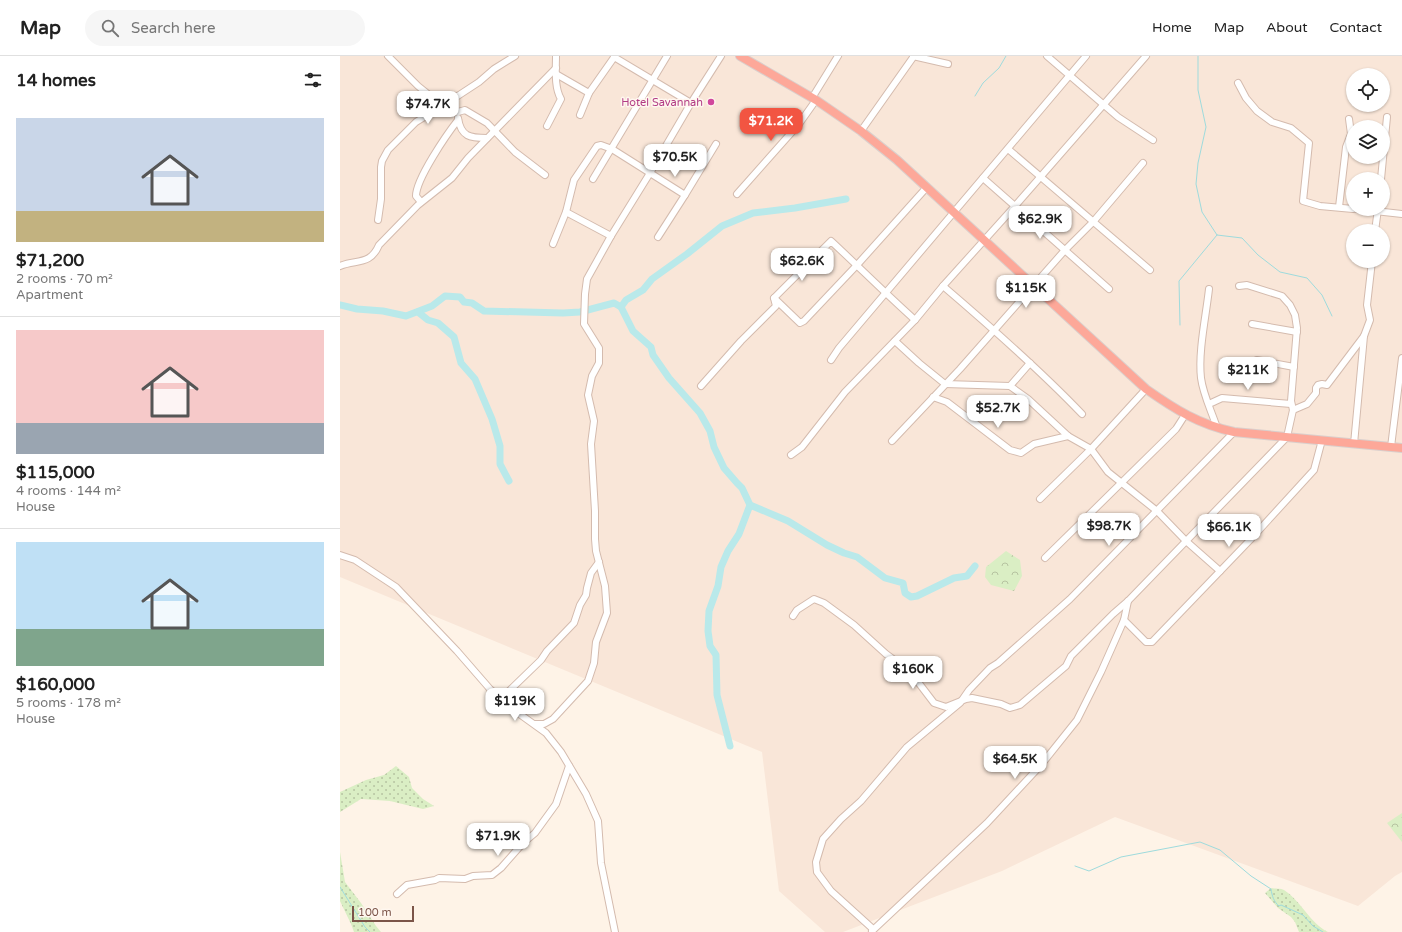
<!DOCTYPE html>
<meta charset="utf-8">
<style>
:root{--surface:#fff;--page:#f6f6f6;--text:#222;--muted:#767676;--line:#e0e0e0;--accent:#f25542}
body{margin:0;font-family:"Varela Round",sans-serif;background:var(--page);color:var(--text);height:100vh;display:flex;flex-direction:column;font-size:15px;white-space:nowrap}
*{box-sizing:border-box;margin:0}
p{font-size:13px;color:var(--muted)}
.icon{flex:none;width:22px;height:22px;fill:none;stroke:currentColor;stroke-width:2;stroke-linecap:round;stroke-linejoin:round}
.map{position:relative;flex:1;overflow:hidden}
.details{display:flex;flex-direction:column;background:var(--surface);width:340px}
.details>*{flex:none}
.fabs{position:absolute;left:1006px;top:12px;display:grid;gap:8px}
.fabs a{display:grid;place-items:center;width:44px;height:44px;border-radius:50%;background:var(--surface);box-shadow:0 1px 3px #0004;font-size:20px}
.scale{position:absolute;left:12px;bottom:10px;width:62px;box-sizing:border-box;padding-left:4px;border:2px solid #7b5448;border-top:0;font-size:11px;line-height:14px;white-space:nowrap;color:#7b5448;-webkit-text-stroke:3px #fff7ef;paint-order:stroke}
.price{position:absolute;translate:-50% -34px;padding:0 9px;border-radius:8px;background:#fff;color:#222;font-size:13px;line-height:26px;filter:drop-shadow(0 1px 2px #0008)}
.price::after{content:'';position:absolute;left:50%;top:24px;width:12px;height:9px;margin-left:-6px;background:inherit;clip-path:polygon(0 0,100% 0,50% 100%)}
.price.active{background:var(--accent);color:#fff}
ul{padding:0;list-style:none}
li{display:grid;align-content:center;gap:8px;height:212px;padding:0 16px}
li+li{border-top:1px solid var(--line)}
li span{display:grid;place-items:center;height:124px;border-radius:0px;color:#555}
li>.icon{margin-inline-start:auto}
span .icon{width:72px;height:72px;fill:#fffc;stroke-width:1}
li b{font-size:17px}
h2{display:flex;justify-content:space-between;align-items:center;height:48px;padding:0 16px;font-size:17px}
header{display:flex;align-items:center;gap:24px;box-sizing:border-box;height:56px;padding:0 20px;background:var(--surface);border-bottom:1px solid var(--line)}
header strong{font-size:19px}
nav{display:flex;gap:22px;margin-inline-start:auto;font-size:14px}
.search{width:280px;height:36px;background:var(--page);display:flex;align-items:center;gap:10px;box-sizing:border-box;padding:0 14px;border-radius:22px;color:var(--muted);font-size:15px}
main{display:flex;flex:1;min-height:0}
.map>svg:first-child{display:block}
.residential{fill:#f9e6d8;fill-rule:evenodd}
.grass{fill:url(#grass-dots)}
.forest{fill:url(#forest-crowns)}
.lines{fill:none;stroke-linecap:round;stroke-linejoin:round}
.stream{stroke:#9edbdd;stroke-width:1}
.river{stroke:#b9e9ea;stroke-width:7}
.minor-casing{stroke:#d4bbae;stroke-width:8}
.highway-casing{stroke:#dacfcc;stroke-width:10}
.minor{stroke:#fff;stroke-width:6}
.highway{stroke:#fda899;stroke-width:8}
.hotel-dot{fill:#d1479c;stroke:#fff7ef;stroke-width:1.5}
.labels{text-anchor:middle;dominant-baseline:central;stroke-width:3;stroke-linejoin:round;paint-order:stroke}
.hotel-label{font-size:11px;fill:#b23c85;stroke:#fff7ef;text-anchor:end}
</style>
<header>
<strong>Map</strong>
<div class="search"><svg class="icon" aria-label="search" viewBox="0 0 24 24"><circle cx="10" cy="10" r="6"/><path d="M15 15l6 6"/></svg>Search here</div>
<nav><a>Home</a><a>Map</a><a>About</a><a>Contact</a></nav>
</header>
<main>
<section class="details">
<h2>14 homes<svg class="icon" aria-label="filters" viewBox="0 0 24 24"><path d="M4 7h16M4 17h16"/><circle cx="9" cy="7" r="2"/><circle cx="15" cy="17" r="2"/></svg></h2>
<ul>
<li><span style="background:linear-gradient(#c9d6e8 75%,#c2b280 0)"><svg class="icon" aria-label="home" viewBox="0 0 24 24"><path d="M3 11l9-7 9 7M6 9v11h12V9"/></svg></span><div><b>$71,200</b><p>2 rooms · 70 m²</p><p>Apartment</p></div></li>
<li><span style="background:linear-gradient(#f6c9c9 75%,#9aa5b1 0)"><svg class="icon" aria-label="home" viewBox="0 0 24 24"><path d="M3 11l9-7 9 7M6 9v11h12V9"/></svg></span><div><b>$115,000</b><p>4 rooms · 144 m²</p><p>House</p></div></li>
<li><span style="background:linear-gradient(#bfe0f5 70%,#7fa58c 0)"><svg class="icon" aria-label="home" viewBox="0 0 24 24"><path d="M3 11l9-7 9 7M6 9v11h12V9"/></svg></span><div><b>$160,000</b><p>5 rooms · 178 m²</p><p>House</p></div></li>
</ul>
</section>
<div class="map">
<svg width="1062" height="876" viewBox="0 0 1062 876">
<defs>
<pattern id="grass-dots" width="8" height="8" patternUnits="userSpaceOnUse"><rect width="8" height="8" fill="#daeec4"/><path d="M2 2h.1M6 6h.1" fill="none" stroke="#b6c3a1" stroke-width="1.8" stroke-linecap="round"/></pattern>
<pattern id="forest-crowns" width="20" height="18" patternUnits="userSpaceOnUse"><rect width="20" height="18" fill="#daeec4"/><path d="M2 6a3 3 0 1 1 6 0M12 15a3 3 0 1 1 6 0" fill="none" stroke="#b6c3a1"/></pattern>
</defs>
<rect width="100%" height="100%" fill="#fef3e7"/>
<path class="residential" d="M 0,0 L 1062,0 L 1062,816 L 1055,820 L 1018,850 L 775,761 L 662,815 L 503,876 L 485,876 L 439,835 L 422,696 L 0,521 ZM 1013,19 L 1043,19 L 1043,49 L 1013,49 ZM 1013,71 L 1043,71 L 1043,101 L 1013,101 ZM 1013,123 L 1043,123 L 1043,153 L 1013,153 ZM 1013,175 L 1043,175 L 1043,205 L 1013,205 Z"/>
<g class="grass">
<path d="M 56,710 L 69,721 L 72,732 L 83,743 L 94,750 L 83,753 L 50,745 L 21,743 L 0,756 L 0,736 L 26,724 L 44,719 Z"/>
<path d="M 0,796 L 5,826 L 21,847 L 36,870 L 41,876 L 14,876 L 11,868 L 0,845 Z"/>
<path d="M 931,832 C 935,833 941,832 944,834 C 961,845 970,867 988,876 L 959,876 L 955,866 L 951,861 L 938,852 L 925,837 Z"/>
</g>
<g class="forest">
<path d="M 666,495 L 680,504 L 682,520 L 674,535 L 651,529 L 645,521 L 646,511 Z"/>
<path d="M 1062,757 L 1062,786 L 1047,767 Z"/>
</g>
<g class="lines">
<g class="stream">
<path d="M 858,0 L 858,34 L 866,71 L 858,107 L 856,128 L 862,156 L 877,179 L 902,182 L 918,199 L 940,216 L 967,222 L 982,239 L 992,260"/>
<path d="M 635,40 L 643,27 L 659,12 L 666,0"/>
<path d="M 840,269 L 839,225 L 877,179"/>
<path d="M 735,810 L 749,815 L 781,801 L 860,786 L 880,794 L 911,820 L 931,833 C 932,840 934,846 939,850 L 941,849 L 963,859 L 973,870 L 983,876"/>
<path d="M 0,831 L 25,871 L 30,876"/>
</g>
<g class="river">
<path d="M 0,249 L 17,253 L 43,255 L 66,260 L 92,250 L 105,240 L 120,241 L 124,246 L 132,247 L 144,255 L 223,257 L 240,256 L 274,247 L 281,251 L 293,275 L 311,291 L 313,299 L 329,322 L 360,357 L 370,375 L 374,391 L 384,412 L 397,427 L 402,432 L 410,449 L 448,465 L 487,489 L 504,497 L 517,501 L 545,522 L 563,527 L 565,537 L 571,541 L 577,540 L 614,522 L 627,520 L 635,510"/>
<path d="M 281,251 L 286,244 L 303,234 L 312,223 L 347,198 L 382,170 L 413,157 L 455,152 L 506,143"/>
<path d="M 78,256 L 88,264 L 98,267 L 114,281 L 121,307 L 135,323 L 152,363 L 160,390 L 160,408 L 169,425"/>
<path d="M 390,690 L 377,639 L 376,599 L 370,590 L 368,575 L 369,555 L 378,530 L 381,511 L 388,495 L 399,478 L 410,449"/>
</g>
<defs>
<g id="minor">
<path d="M 48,0 L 78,30 L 93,42 L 113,55 L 118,56 L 125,54 L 147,67 L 175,96 L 205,119"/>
<path d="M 573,0 L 608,8"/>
<path d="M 707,0 L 778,61 L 813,84"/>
<path d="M 274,1 L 351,47"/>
<path d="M 216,18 L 249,37"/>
<path d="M 898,27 L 906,42 L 917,55 L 932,66 L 951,72 L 969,87 L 963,145 L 980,150 L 1013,153"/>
<path d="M 472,42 L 498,0"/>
<path d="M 240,59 L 249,37 L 275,0"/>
<path d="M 118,62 C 121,81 130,82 147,82"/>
<path d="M 207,70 L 221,43 C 214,31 216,13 216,0"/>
<path d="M 521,75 L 574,0"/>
<path d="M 668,93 L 810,214"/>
<path d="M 643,122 L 769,233"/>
<path d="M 253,123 L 327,0"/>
<path d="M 1041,123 L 1047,61"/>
<path d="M 397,138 L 459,68 L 476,44"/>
<path d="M 345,139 L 376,88"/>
<path d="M 81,146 L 76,140 C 76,123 107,78 118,64"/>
<path d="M 999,151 L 1006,91 L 1011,78 L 1009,63"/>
<path d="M 1017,153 L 1062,158"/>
<path d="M 226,156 L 271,180"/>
<path d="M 38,164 L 41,143 L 41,111 L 42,105 L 48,94 L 76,66 L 110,45 L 139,26 L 154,13 L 175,0"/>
<path d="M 1035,175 L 1038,153"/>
<path d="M 213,188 L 226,156 L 234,124 L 257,90 L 261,89 L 272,93 L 345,139 L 318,181"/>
<path d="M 0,210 C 16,203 30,210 39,189 L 78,149 L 112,122 L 128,102 L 216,12"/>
<path d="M 603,230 C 651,271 699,313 742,358"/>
<path d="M 869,233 C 866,260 858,296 861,322 C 863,338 871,354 876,369 L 879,372"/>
<path d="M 434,242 L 460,267 L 464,265 L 517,209 L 587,131"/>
<path d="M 912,268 L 957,276"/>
<path d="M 555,285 L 579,307 L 605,328 L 670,330 L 688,343 L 728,380 L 751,393 L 768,416 L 817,455 L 846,485 L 880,515"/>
<path d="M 491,304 L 499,292 L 746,0"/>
<path d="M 917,304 L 954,311"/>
<path d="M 361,330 L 401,285 L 436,250 L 434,242 L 491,185 C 519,211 546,238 575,264"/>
<path d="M 670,330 L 690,307"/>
<path d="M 593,341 L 607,346 L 670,394 L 681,397 L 694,388 L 728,380"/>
<path d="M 869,348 L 882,342 L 951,348"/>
<path d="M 953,354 L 967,348 L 976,337 L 976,332 L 978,329 L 982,328 L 987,329 L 1024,280"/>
<path d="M 552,385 L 620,313 L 725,194 L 753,166 L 803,107"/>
<path d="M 1014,388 L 1024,280 L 1030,264 L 1027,249 L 1032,205"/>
<path d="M 1051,391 L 1062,302"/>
<path d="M 451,399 L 462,391 L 505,336 L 575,264 L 603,230 L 675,150 L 806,0"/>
<path d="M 700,443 L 751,393 L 806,333"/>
<path d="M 0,499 L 15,504 L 56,531 L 117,595 L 150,633 L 174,654 L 206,677 L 221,696 L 246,738 L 258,765 L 261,807 L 275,876"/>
<path d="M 705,502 L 836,373 L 845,359"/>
<path d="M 453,560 L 457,554 L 474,543 L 484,547 L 514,569 L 546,598 L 565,612 L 578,626 L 594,647 L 606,651 L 626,643 L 632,642 L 661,648 L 670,652 L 680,649 L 726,610 L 731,600 L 773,558 L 788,545 L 947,381 L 953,354 L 951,345 L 957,272 L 955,259 L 950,249 L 942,240 L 907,229 L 899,230"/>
<path d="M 784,564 L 806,586 L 812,586 L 910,484 L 974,414 L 982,384"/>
<path d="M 158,639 L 165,639 L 168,636 L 201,604 L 207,595 L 234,567 L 240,549 L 246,539 L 247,532 L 251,517 L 259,506"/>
<path d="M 195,668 L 204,668 L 213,663 L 248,625 L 254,607 L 256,586 L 267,557 L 265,530 L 256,495 L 255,483 L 255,455 L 251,388 L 254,365 L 248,339 L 252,320 L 259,307 L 259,292 L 244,268 L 245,238 L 247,223 L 271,180 L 310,117 L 351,47 L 381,0"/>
<path d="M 57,838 L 67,829 L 95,824 L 99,822 L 125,823 L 133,820 L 152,819 L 161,812 L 183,787 L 195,777 L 216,748 L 229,710"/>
<path d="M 533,873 L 491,835 L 477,816 L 476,806 L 483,783 L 501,763 L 521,745 L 567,691 L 620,647 L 629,634 L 650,612 L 658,607 L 730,543 L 894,376"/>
<path d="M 532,875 L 647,767 L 701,709 L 737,664 L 761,616 L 773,589 L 784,564 L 788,545"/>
</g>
<path id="highway" d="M 400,0 L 476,44 L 521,75 L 557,104 L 806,333 C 836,354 858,368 894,376 L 1062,392"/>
</defs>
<use href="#minor" class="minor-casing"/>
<use href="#highway" class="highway-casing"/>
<use href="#minor" class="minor"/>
<use href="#highway" class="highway"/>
</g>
<circle class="hotel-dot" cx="371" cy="46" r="4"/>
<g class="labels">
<g class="hotel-label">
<text x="363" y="46">Hotel Savannah</text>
</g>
</g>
</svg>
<div class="fabs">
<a><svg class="icon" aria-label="locate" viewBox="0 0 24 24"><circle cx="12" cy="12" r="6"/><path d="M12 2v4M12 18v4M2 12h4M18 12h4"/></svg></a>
<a><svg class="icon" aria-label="layers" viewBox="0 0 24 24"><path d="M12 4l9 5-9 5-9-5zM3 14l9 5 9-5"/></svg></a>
<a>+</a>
<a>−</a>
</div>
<div class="scale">100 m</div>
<b class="price" style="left:88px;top:69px">$74.7K</b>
<b class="price active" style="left:431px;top:86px">$71.2K</b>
<b class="price" style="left:335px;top:122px">$70.5K</b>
<b class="price" style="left:700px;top:184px">$62.9K</b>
<b class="price" style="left:462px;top:226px">$62.6K</b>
<b class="price" style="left:686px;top:253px">$115K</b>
<b class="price" style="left:908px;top:335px">$211K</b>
<b class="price" style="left:658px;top:373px">$52.7K</b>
<b class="price" style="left:769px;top:491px">$98.7K</b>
<b class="price" style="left:889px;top:492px">$66.1K</b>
<b class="price" style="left:573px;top:634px">$160K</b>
<b class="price" style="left:175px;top:666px">$119K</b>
<b class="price" style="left:675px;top:724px">$64.5K</b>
<b class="price" style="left:158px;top:801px">$71.9K</b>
</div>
</main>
